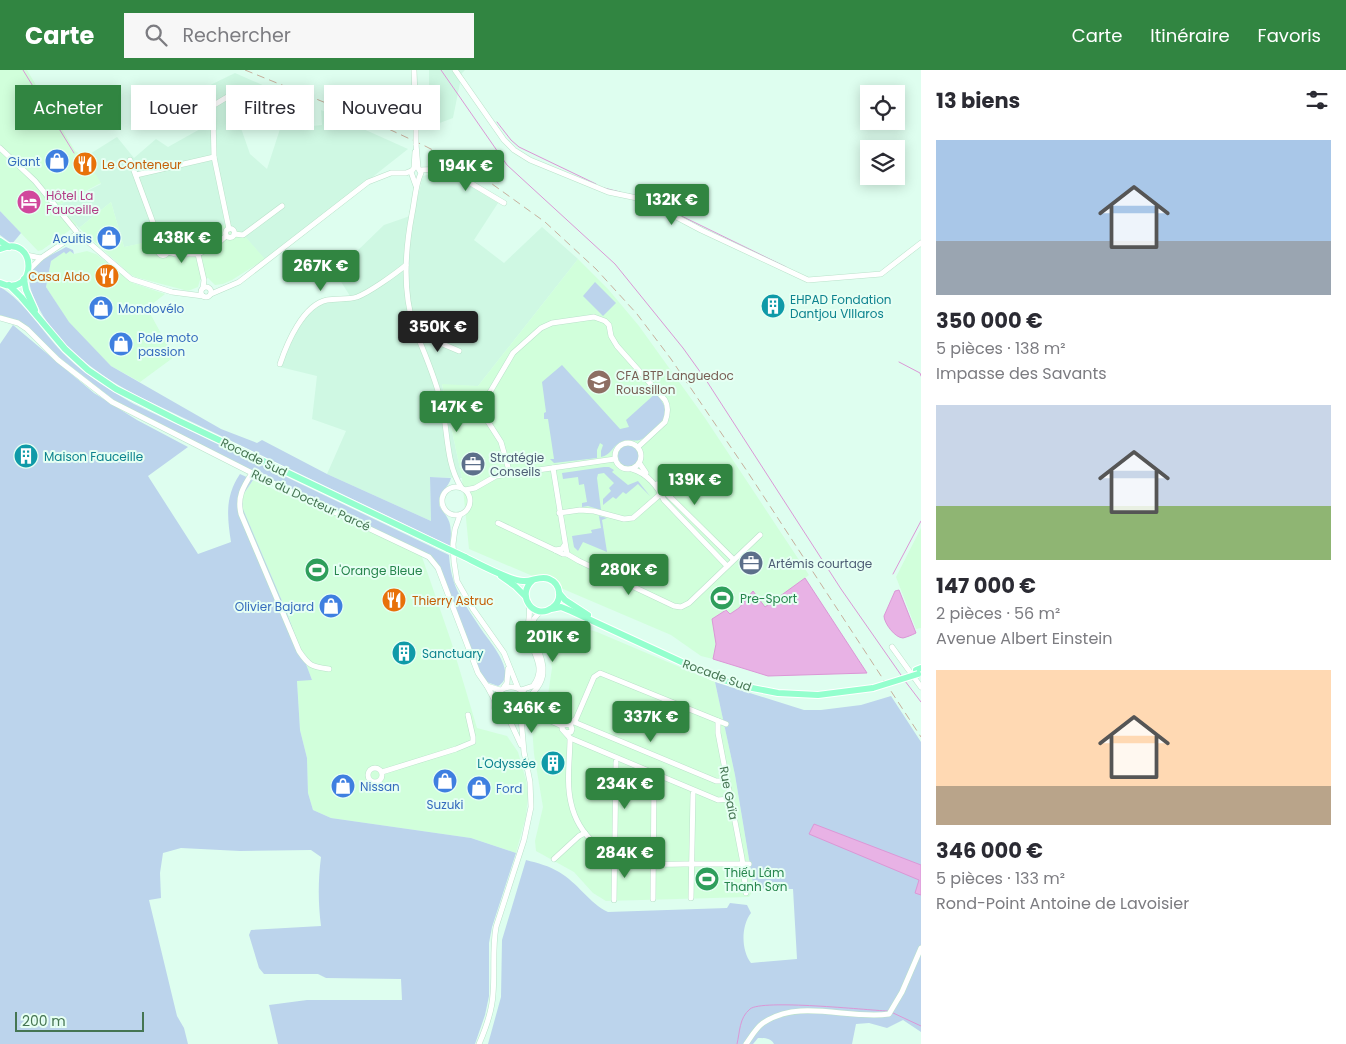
<!DOCTYPE html>
<html lang="fr">
<meta charset="utf-8">
<style>
:root{--surface:#fff;--page:#f7f7f7;--text:#2b2b33;--muted:#7c7c81;--accent:#318541}
body{margin:0;font-family:Poppins,sans-serif;background:var(--page);color:var(--text);height:100vh;display:flex;flex-direction:column;font-size:19px;white-space:nowrap}
*{box-sizing:border-box;margin:0}
p{font-size:16px;color:var(--muted)}
.icon{flex:none;width:28px;height:28px;fill:none;stroke:currentColor;stroke-width:2;stroke-linecap:round;stroke-linejoin:round}
.map{position:relative;flex:1;overflow:hidden}
.details{display:flex;flex-direction:column;background:var(--surface);width:425px}
.details>*{flex:none}
.guide{position:absolute;left:15px;top:15px;width:475px;height:45px;display:flex;gap:10px}
.tools{position:absolute;left:860px;top:15px;display:grid;gap:10px}
.tools a{display:grid;place-items:center;width:45px;height:45px;border-radius:0px;background:var(--surface);box-shadow:0 2px 12px #0003;font-size:25px}
.scale{position:absolute;left:15px;bottom:12px;width:129px;box-sizing:border-box;padding-left:5px;border:2px solid #457552;border-top:0;font-size:14px;line-height:18px;white-space:nowrap;color:#457552;-webkit-text-stroke:4px #e6fff3;paint-order:stroke}
.price{position:absolute;translate:-50% -42px;padding:0 11px;border-radius:5px;background:var(--accent);color:#fff;font-size:16px;line-height:32px;filter:drop-shadow(0 1px 2px #0008)}
.price::after{content:'';position:absolute;left:50%;top:30px;width:15px;height:11px;margin-left:-8px;background:inherit;clip-path:polygon(0 0,100% 0,50% 100%)}
.price.selected{background:#222;color:#fff}
ul{padding:0;list-style:none}
li{display:grid;align-content:center;gap:10px;height:265px;padding:0 15px}
li span{display:grid;place-items:center;height:155px;border-radius:0px;color:#555}
li>.icon{margin-inline-start:auto}
span .icon{width:90px;height:90px;fill:#fffc;stroke-width:1}
li b{font-size:21px}
h2{display:flex;justify-content:space-between;align-items:center;height:60px;padding:0 15px;font-size:21px}
.tag{padding:0 18px;border-radius:0px;background:var(--surface);box-shadow:0 2px 12px #0003;font-size:18px;line-height:45px}
.tag.selected{background:var(--accent);color:#fff}
header{display:flex;align-items:center;gap:30px;box-sizing:border-box;height:70px;padding:0 25px;background:var(--accent);color:#fff}
header strong{font-size:24px}
nav{display:flex;gap:28px;margin-inline-start:auto;font-size:18px}
.search{width:350px;height:45px;background:var(--page);display:flex;align-items:center;gap:12px;box-sizing:border-box;padding:0 18px;border-radius:0px;color:var(--muted);font-size:19px}
main{display:flex;flex:1;min-height:0}
.map>svg:first-child{display:block}
.residential{fill:#cff8e3}
.commercial{fill:#d1ffdb}
.green{fill:#bcd4ec}
.water{fill:#e8b2e5;stroke:#db97d6}
.lines{fill:none;stroke-linecap:round;stroke-linejoin:round}
.stream{stroke:#db97d6;stroke-width:1}
.minor-casing{stroke:#bae2ca;stroke-width:6}
.major-casing{stroke:#fff;stroke-width:8}
.minor{stroke:#fff;stroke-width:5}
.major{stroke:#94ffce;stroke-width:6}
.rail{stroke:#c7b09d;stroke-width:1;stroke-dasharray:8 5;stroke-linecap:butt}
.minor-bridge-casing{stroke:#bae2ca;stroke-width:6;stroke-linecap:butt}
.major-bridge-casing{stroke:#fff;stroke-width:8;stroke-linecap:butt}
.minor-bridge{stroke:#fff;stroke-width:5}
.major-bridge{stroke:#94ffce;stroke-width:6}
.labels{text-anchor:middle;dominant-baseline:central;stroke-width:4;stroke-linejoin:round;paint-order:stroke}
.shop-label{font-size:12px;fill:#366cbe;stroke:#e6fff3;text-anchor:start}
.food-label{font-size:12px;fill:#c56008;stroke:#e6fff3;text-anchor:start}
.hotel-label{font-size:12px;fill:#b23c85;stroke:#e6fff3;text-anchor:start}
.culture-label{font-size:12px;fill:#0d838f;stroke:#e6fff3;text-anchor:start}
.education-label{font-size:12px;fill:#785e54;stroke:#e6fff3;text-anchor:start}
.street-label{font-size:12px;fill:#457552;stroke:#e6fff3}
.service-label{font-size:12px;fill:#4e5e75;stroke:#e6fff3;text-anchor:start}
.leisure-label{font-size:12px;fill:#27864d;stroke:#e6fff3;text-anchor:start}
</style>
<header>
<strong>Carte</strong>
<div class="search"><svg class="icon" aria-label="search" viewBox="0 0 24 24"><circle cx="10" cy="10" r="6"/><path d="M15 15l6 6"/></svg>Rechercher</div>
<nav><a>Carte</a><a>Itinéraire</a><a>Favoris</a></nav>
</header>
<main>
<div class="map">
<svg width="921" height="974" viewBox="0 0 921 974">
<rect width="100%" height="100%" fill="#defeef"/>
<g class="residential">
<path d="M 429,0 L 465,0 L 462,3 L 453,48 L 429,57 Z"/>
<path d="M 235,3 L 274,20 L 235,41 L 250,84 L 267,99 L 280,59 L 322,55 L 321,40 L 408,79 L 266,191 L 241,162 L 164,169 L 124,177 L 111,132 L 79,158 L 59,135 L 101,114 L 85,87 L 117,67 L 134,88 L 156,69 L 168,77 L 209,54 L 198,21 Z"/>
<path d="M 440,102 L 453,106 L 498,133 L 474,170 L 504,193 L 542,157 L 578,189 L 478,316 L 442,315 L 462,408 L 430,407 L 431,451 L 327,404 L 346,361 L 312,349 L 317,306 L 280,297 L 293,259 L 316,233 L 350,226 L 338,207 L 359,194 L 353,185 L 384,155 L 413,145 L 423,106 Z"/>
</g>
<g class="commercial">
<path d="M 0,0 L 27,0 L 75,81 L 85,87 L 101,113 L 59,135 L 77,155 L 42,180 L 38,181 L 0,141 Z"/>
<path d="M 111,132 L 124,177 L 224,155 L 241,162 L 265,189 L 232,210 L 223,214 L 215,215 L 208,208 L 200,210 L 198,217 L 188,221 L 135,207 L 130,204 L 79,158 Z"/>
<path d="M 65,181 L 70,181 L 74,184 L 87,181 L 96,184 L 133,213 L 165,224 L 147,238 L 174,287 L 140,312 L 111,296 L 69,253 L 46,217 L 51,191 Z"/>
<path d="M 578,189 L 608,219 L 639,256 L 705,348 L 809,505 L 765,538 L 753,521 L 739,538 L 729,545 L 716,574 L 713,589 L 701,586 L 671,565 L 469,479 L 462,408 L 442,314 L 478,316 Z"/>
<path d="M 253,410 L 421,484 L 451,571 L 477,658 L 507,666 L 518,682 L 526,710 L 528,725 L 526,746 L 516,783 L 471,768 L 331,748 L 313,740 L 308,723 L 307,688 L 300,660 L 297,610 L 312,610 L 285,538 L 243,439 L 243,425 Z"/>
<path d="M 921,458 L 921,558 L 916,559 L 896,507 Z"/>
<path d="M 548,552 L 567,553 L 597,562 L 715,612 L 735,705 L 754,819 L 749,827 L 606,831 L 593,823 L 574,802 L 536,781 L 535,771 L 543,737 L 534,684 L 532,657 L 548,625 L 552,598 L 543,560 Z"/>
</g>
<g class="green">
<path d="M 0,141 L 21,163 L 12,174 L 0,165 Z"/>
<path d="M 66,177 L 73,180 L 74,184 L 70,181 L 66,184 L 64,182 L 51,191 L 46,217 L 69,252 L 111,296 L 221,359 L 257,373 L 262,370 L 327,404 L 431,451 L 430,407 L 451,408 C 449,417 439,422 439,432 C 439,440 445,442 448,449 C 452,456 451,468 450,476 L 140,327 C 100,307 53,273 35,230 C 30,220 26,207 34,198 C 41,188 56,183 66,177 Z"/>
<path d="M 595,212 L 616,233 L 603,246 L 583,226 Z"/>
<path d="M 0,217 C 24,230 45,266 66,286 C 86,306 110,320 134,334 L 449,485 C 450,500 453,513 460,526 C 466,537 474,548 481,559 C 489,571 519,604 498,616 L 487,612 L 480,602 L 440,497 L 430,485 L 252,401 L 114,330 L 60,288 L 19,251 L 0,245 Z"/>
<path d="M 13,255 L 94,323 L 137,350 L 188,377 L 148,406 L 198,484 L 231,472 C 227,446 225,426 240,404 L 253,410 L 243,425 L 243,439 L 285,538 L 312,610 L 297,611 L 300,660 L 307,688 L 308,723 L 313,740 L 331,748 L 471,768 L 516,783 L 492,857 L 489,873 L 489,926 L 485,945 L 475,974 L 278,974 L 269,935 L 307,930 L 402,930 L 401,909 L 326,908 L 318,904 L 264,904 L 259,898 L 249,865 L 251,860 L 321,856 C 318,833 318,810 321,787 L 311,780 L 240,781 L 181,778 L 163,783 L 160,803 L 161,828 L 149,830 L 177,946 L 184,958 L 188,974 L 0,974 L 0,274 Z"/>
<path d="M 562,295 L 620,359 L 629,357 L 626,350 L 656,323 C 668,339 670,345 654,359 C 650,362 646,367 642,369 C 635,373 627,367 619,373 C 612,377 611,385 601,387 L 601,381 L 603,375 L 600,373 L 597,380 L 597,388 L 554,393 L 550,389 L 554,389 L 548,349 L 544,349 L 544,343 L 546,342 L 542,312 Z"/>
<circle cx="629" cy="386" r="11"/>
<path d="M 604,397 L 609,397 L 614,400 L 612,402 L 628,415 L 638,411 L 650,426 L 638,414 L 626,424 L 623,422 L 616,429 L 613,427 L 603,435 L 603,429 L 611,421 L 609,418 L 614,413 L 604,403 L 598,404 L 597,408 L 601,440 L 588,436 L 582,437 L 582,433 L 587,432 L 584,414 L 579,415 L 578,407 L 563,409 L 562,403 Z"/>
<path d="M 599,446 L 607,448 L 602,450 L 607,482 L 583,472 L 578,481 L 574,477 L 572,466 L 592,463 L 591,460 L 601,458 Z"/>
<path d="M 715,612 L 804,640 L 821,640 L 861,635 L 891,626 L 921,672 L 921,962 L 903,950 L 887,958 L 869,953 L 856,954 L 852,974 L 774,974 C 771,968 764,968 758,968 L 753,974 L 488,974 L 501,927 L 502,870 L 526,790 C 538,793 549,796 559,802 C 578,813 589,833 608,842 L 727,838 L 730,833 L 747,835 L 751,843 C 741,856 741,880 751,893 L 797,889 L 793,819 L 754,819 L 735,705 Z"/>
</g>
<g class="water">
<path d="M 805,508 L 867,603 L 768,606 L 713,589 L 716,574 L 712,549 L 726,540 L 730,544 L 739,538 L 753,521 L 765,537 Z"/>
<path d="M 899,520 L 916,563 C 912,565 907,567 903,568 C 895,568 884,553 884,546 L 895,521 Z"/>
<path d="M 814,754 L 921,795 L 921,825 L 915,823 L 919,810 L 809,764 Z"/>
</g>
<g class="lines">
<g class="stream">
<path d="M 23,0 L 74,83"/>
<path d="M 441,0 L 507,95 L 615,194 L 683,278 L 706,310 L 841,519 L 901,605"/>
<path d="M 497,52 L 511,70 L 519,77 L 596,114"/>
<path d="M 604,118 L 620,122"/>
<path d="M 629,124 L 646,129"/>
<path d="M 665,138 L 786,197"/>
<path d="M 899,292 L 920,303 L 921,306"/>
<path d="M 893,504 L 921,451"/>
<path d="M 905,611 L 921,632"/>
<path d="M 891,942 L 921,956"/>
<path d="M 737,974 C 740,962 739,948 750,939 C 762,929 866,940 887,941"/>
</g>
<defs>
<g id="minor">
<path d="M 414,0 L 416,55"/>
<path d="M 455,0 L 504,70 L 514,80 L 530,90 L 608,122 L 637,128 L 650,133 L 701,160 L 808,210 L 881,204 L 921,173"/>
<path d="M 229,26 L 209,38 L 213,45 L 214,87 L 229,159"/>
<path d="M 416,74 L 418,98 L 421,103 C 415,116 415,130 412,144 C 405,181 402,220 414,257 C 424,283 436,308 442,336 C 448,362 446,394 461,417"/>
<path d="M 0,78 L 35,111 L 76,161"/>
<path d="M 415,82 L 414,98 L 411,102 L 416,116"/>
<path d="M 130,90 L 162,177"/>
<path d="M 420,100 L 447,99 L 504,133"/>
<path d="M 136,105 L 214,87"/>
<circle cx="230" cy="163" r="4.5"/>
<path d="M 79,164 L 131,209 L 172,222 L 203,226"/>
<path d="M 234,164 L 243,165 L 282,136"/>
<circle cx="163" cy="181" r="4.5"/>
<path d="M 168,182 L 176,184 L 198,184"/>
<path d="M 26,185 L 41,188"/>
<path d="M 29,200 L 41,188 L 75,165"/>
<circle cx="206" cy="222" r="5"/>
<path d="M 203,218 L 204,210 L 198,184 L 216,175 L 226,166"/>
<path d="M 211,224 L 239,212 L 368,112 L 391,103 L 406,103 L 411,101"/>
<path d="M 0,248 L 18,253 L 27,259 L 58,290 L 112,332 L 252,403 L 429,487 L 438,498 L 478,603 L 487,616"/>
<path d="M 419,268 L 426,267 L 459,281"/>
<path d="M 280,294 C 287,273 303,235 327,230 C 336,228 348,230 357,227 C 370,222 395,204 406,195"/>
<circle cx="628" cy="386" r="13"/>
<path d="M 640,394 L 646,403"/>
<path d="M 553,398 L 567,484 L 579,491 L 674,536 L 681,537 L 689,533 L 760,465"/>
<path d="M 632,399 C 647,403 658,417 664,430 L 727,496"/>
<path d="M 252,403 C 243,417 237,427 241,444 L 299,581 C 309,596 312,597 329,599"/>
<path d="M 510,404 L 501,372 L 485,347 L 483,334 L 513,283 L 541,258 L 552,253 L 594,247 L 605,251 L 609,255 L 611,266 L 617,276 L 665,330 C 669,337 668,344 665,352 L 638,377"/>
<path d="M 657,414 L 733,489"/>
<circle cx="456" cy="431" r="14"/>
<path d="M 465,420 L 475,418 L 496,406 L 615,389"/>
<path d="M 559,443 L 580,440 L 594,441 L 624,449 L 633,448 L 671,415"/>
<path d="M 460,445 L 455,459 L 453,474 L 454,492 L 457,511 L 473,539 L 504,583 L 518,618"/>
<path d="M 498,453 L 555,480"/>
<path d="M 564,476 L 562,479 L 555,480 L 563,484 L 567,484"/>
<path d="M 892,577 L 921,617"/>
<circle cx="511" cy="634" r="17"/>
<path d="M 504,617 L 507,613 L 508,599"/>
<path d="M 521,620 L 533,616 C 548,597 531,582 528,563 C 527,554 531,545 529,535"/>
<path d="M 494,629 L 487,616 L 500,620"/>
<path d="M 527,629 C 535,621 542,614 543,603 C 546,582 517,557 542,541"/>
<path d="M 525,644 L 535,644 L 562,656"/>
<path d="M 510,651 L 521,675"/>
<path d="M 718,651 L 718,663 L 742,788 L 746,823"/>
<path d="M 574,652 L 716,711 L 727,711"/>
<path d="M 570,654 L 576,649 L 594,607 L 600,603 L 726,654"/>
<path d="M 566,663 L 571,662 L 572,659 L 570,654 L 563,655 L 562,659 L 570,668 C 570,689 566,712 571,733 C 578,765 605,789 638,793 C 652,795 668,794 684,794 C 705,794 727,794 749,794"/>
<path d="M 570,668 L 718,730 L 730,729"/>
<circle cx="375" cy="705" r="7"/>
<path d="M 382,702 L 456,679 L 473,672 L 473,667 L 468,645"/>
<path d="M 554,789 L 579,766 L 585,763"/>
<path d="M 691,828 L 693,724"/>
<path d="M 653,829 L 654,708"/>
<path d="M 614,830 L 616,692"/>
<path d="M 479,974 C 486,958 492,941 493,924 C 495,902 492,880 496,857 L 524,770 L 531,737 L 530,712 L 524,682 L 521,648"/>
<path d="M 746,974 C 751,967 756,958 763,953 C 800,928 848,950 889,944 L 902,922 L 921,878"/>
</g>
<g id="major">
<path d="M 0,171 L 9,177"/>
<path d="M 0,179 C 38,162 38,230 0,213"/>
<path d="M 24,209 L 26,220 L 35,240"/>
<path d="M 9,215 L 21,227 L 65,279 L 88,300 L 116,319 L 179,351 L 448,479"/>
<path d="M 465,487 C 479,494 508,510 523,511 C 532,512 540,505 549,509 C 561,514 563,530 552,538 C 534,551 515,525 533,510"/>
<path d="M 501,506 L 515,516 L 525,526"/>
<path d="M 559,523 L 565,530 L 588,545"/>
<path d="M 551,539 L 561,537 L 571,541 L 714,607 L 742,616 L 778,623 L 818,625 L 873,618"/>
<path d="M 916,600 L 921,598"/>
</g>
</defs>
<use href="#minor" class="minor-casing"/>
<use href="#major" class="major-casing"/>
<use href="#minor" class="minor"/>
<use href="#major" class="major"/>
<path class="rail" d="M 245,0 L 380,55 L 425,76 L 474,101 L 545,152 L 596,199 L 637,244 L 671,289 L 747,401 L 921,667"/>
<defs>
<path id="minor-bridge" d="M 416,55 L 416,74"/>
<g id="major-bridge">
<path d="M 448,479 L 465,487"/>
<path d="M 873,618 L 918,604"/>
</g>
</defs>
<use href="#minor-bridge" class="minor-bridge-casing"/>
<use href="#major-bridge" class="major-bridge-casing"/>
<use href="#minor-bridge" class="minor-bridge"/>
<use href="#major-bridge" class="major-bridge"/>
</g>
<defs>
<symbol id="shop-disc" viewBox="-11 -11 22 22"><circle r="9.5" fill="#3f7fe0" stroke="#e6fff3"/><path d="M-5-2.5h2.3a2.7 3.5 0 0 1 5.4 0H5L5.5 6h-11ZM-1.5-2.5h3a1.5 2.3 0 0 0-3 0Z" fill="#fff"/></symbol>
<symbol id="restaurant-disc" viewBox="-11 -11 22 22"><circle r="9.5" fill="#e8710a" stroke="#e6fff3"/><path d="M-5-6h1v4h1v-4h1v4h1v-4h1v5L-1.5 .5V6h-2V.5L-5-1ZM5-6V6H3V1.5H1.5Q1.5-4 5-6Z" fill="#fff"/></symbol>
<symbol id="hotel-disc" viewBox="-11 -11 22 22"><circle r="9.5" fill="#d1479c" stroke="#e6fff3"/><path d="M-6-4.5h1.5V1H6V5H4.5V3h-9V5H-6ZM-4 0a1.8 1.8 0 1 1 3.6 0ZM.5 0V-2.5h3Q6-2.5 6 0Z" fill="#fff"/></symbol>
<symbol id="building-disc" viewBox="-11 -11 22 22"><circle r="9.5" fill="#0f9aa8" stroke="#e6fff3"/><path d="M-4-6H4V6H1V3H-1V6H-4ZM-2.5-4.3h1.7v1.8h-1.7ZM.8-4.3h1.7v1.8H.8ZM-2.5-1h1.7V.8h-1.7ZM.8-1h1.7V.8H.8Z" fill="#fff"/></symbol>
<symbol id="university-disc" viewBox="-11 -11 22 22"><circle r="9.5" fill="#8d6e63" stroke="#e6fff3"/><path d="M0-5L7-2L0 1L-7-2ZM-4 1L0 2.5L4 1V4Q0 6-4 4Z" fill="#fff"/></symbol>
<symbol id="office-disc" viewBox="-11 -11 22 22"><circle r="9.5" fill="#5c6f8a" stroke="#e6fff3"/><path d="M-6-3h4V-5.5h4V-3h4V5H-6ZM-1-4.5V-3h2v-1.5ZM-6 0V1H6V0Z" fill="#fff"/></symbol>
<symbol id="stadium-disc" viewBox="-11 -11 22 22"><circle r="9.5" fill="#2e9e5b" stroke="#e6fff3"/><path d="M0-5a6.5 5 0 1 0 0 10a6.5 5 0 1 0 0-10ZM-3.5-1.8h7v3.6h-7Z" fill="#fff"/></symbol>
</defs>
<g fill-rule="evenodd">
<use href="#shop-disc" x="43" y="77" width="28" height="28"/>
<use href="#restaurant-disc" x="71" y="80" width="28" height="28"/>
<use href="#hotel-disc" x="15" y="118" width="28" height="28"/>
<use href="#shop-disc" x="95" y="154" width="28" height="28"/>
<use href="#restaurant-disc" x="93" y="192" width="28" height="28"/>
<use href="#building-disc" x="759" y="222" width="28" height="28"/>
<use href="#shop-disc" x="87" y="224" width="28" height="28"/>
<use href="#shop-disc" x="107" y="260" width="28" height="28"/>
<use href="#university-disc" x="585" y="298" width="28" height="28"/>
<use href="#building-disc" x="12" y="372" width="28" height="28"/>
<use href="#office-disc" x="459" y="380" width="28" height="28"/>
<use href="#office-disc" x="737" y="479" width="28" height="28"/>
<use href="#stadium-disc" x="303" y="486" width="28" height="28"/>
<use href="#stadium-disc" x="708" y="514" width="28" height="28"/>
<use href="#restaurant-disc" x="380" y="516" width="28" height="28"/>
<use href="#shop-disc" x="317" y="522" width="28" height="28"/>
<use href="#building-disc" x="390" y="569" width="28" height="28"/>
<use href="#building-disc" x="539" y="679" width="28" height="28"/>
<use href="#shop-disc" x="431" y="697" width="28" height="28"/>
<use href="#shop-disc" x="329" y="702" width="28" height="28"/>
<use href="#shop-disc" x="465" y="704" width="28" height="28"/>
<use href="#stadium-disc" x="693" y="795" width="28" height="28"/>
</g>
<g class="labels">
<g class="shop-label">
<text x="40" y="91" text-anchor="end">Giant</text>
<text x="92" y="168" text-anchor="end">Acuitis</text>
<text x="118" y="238">Mondovélo</text>
<text x="138" y="267">Pole moto<tspan x="138" dy="14">passion</tspan></text>
<text x="314" y="536" text-anchor="end">Olivier Bajard</text>
<text x="360" y="716">Nissan</text>
<text x="496" y="718">Ford</text>
<text x="445" y="734" text-anchor="middle">Suzuki</text>
</g>
<g class="food-label">
<text x="102" y="94">Le Conteneur</text>
<text x="90" y="206" text-anchor="end">Casa Aldo</text>
<text x="412" y="530">Thierry Astruc</text>
</g>
<g class="hotel-label">
<text x="46" y="125">Hôtel La<tspan x="46" dy="14">Fauceille</tspan></text>
</g>
<g class="culture-label">
<text x="790" y="229">EHPAD Fondation<tspan x="790" dy="14">Dantjou VIllaros</tspan></text>
<text x="44" y="386">Maison Fauceille</text>
<text x="422" y="583">Sanctuary</text>
<text x="536" y="693" text-anchor="end">L'Odyssée</text>
</g>
<g class="education-label">
<text x="616" y="305">CFA BTP Languedoc<tspan x="616" dy="14">Roussillon</tspan></text>
</g>
<g class="street-label">
<text transform="translate(254 387) rotate(26)">Rocade Sud</text>
<text transform="translate(311 430) rotate(25)">Rue du Docteur Parcé</text>
<text transform="translate(717 605) rotate(20)">Rocade Sud</text>
<text transform="translate(729 723) rotate(79)">Rue Gaïa</text>
</g>
<g class="service-label">
<text x="490" y="387">Stratégie<tspan x="490" dy="14">Conseils</tspan></text>
<text x="768" y="493">Artémis courtage</text>
</g>
<g class="leisure-label">
<text x="334" y="500">L'Orange Bleue</text>
<text x="740" y="528">Pre-Sport</text>
<text x="724" y="802">Thiếu Lâm<tspan x="724" dy="14">Thanh Sơn</tspan></text>
</g>
</g>
</svg>
<div class="tools">
<a><svg class="icon" aria-label="locate" viewBox="0 0 24 24"><circle cx="12" cy="12" r="6"/><path d="M12 2v4M12 18v4M2 12h4M18 12h4"/></svg></a>
<a><svg class="icon" aria-label="layers" viewBox="0 0 24 24"><path d="M12 4l9 5-9 5-9-5zM3 14l9 5 9-5"/></svg></a>
</div>
<div class="scale">200 m</div>
<b class="price" style="left:466px;top:122px">194K €</b>
<b class="price" style="left:672px;top:156px">132K €</b>
<b class="price" style="left:182px;top:194px">438K €</b>
<b class="price" style="left:321px;top:222px">267K €</b>
<b class="price selected" style="left:438px;top:283px">350K €</b>
<b class="price" style="left:457px;top:363px">147K €</b>
<b class="price" style="left:695px;top:436px">139K €</b>
<b class="price" style="left:629px;top:526px">280K €</b>
<b class="price" style="left:553px;top:593px">201K €</b>
<b class="price" style="left:532px;top:664px">346K €</b>
<b class="price" style="left:651px;top:673px">337K €</b>
<b class="price" style="left:625px;top:740px">234K €</b>
<b class="price" style="left:625px;top:809px">284K €</b>
<div class="guide">
<a class="tag selected">Acheter</a>
<a class="tag">Louer</a>
<a class="tag">Filtres</a>
<a class="tag">Nouveau</a>
</div>
</div>
<section class="details">
<h2>13 biens<svg class="icon" aria-label="filters" viewBox="0 0 24 24"><path d="M4 7h16M4 17h16"/><circle cx="9" cy="7" r="2"/><circle cx="15" cy="17" r="2"/></svg></h2>
<ul>
<li><span style="background:linear-gradient(#a9c7e8 65%,#9aa5b1 0)"><svg class="icon" aria-label="home" viewBox="0 0 24 24"><path d="M3 11l9-7 9 7M6 9v11h12V9"/></svg></span><div><b>350 000 €</b><p>5 pièces · 138 m²</p><p>Impasse des Savants</p></div></li>
<li><span style="background:linear-gradient(#c9d6e8 65%,#8fb573 0)"><svg class="icon" aria-label="home" viewBox="0 0 24 24"><path d="M3 11l9-7 9 7M6 9v11h12V9"/></svg></span><div><b>147 000 €</b><p>2 pièces · 56 m²</p><p>Avenue Albert Einstein</p></div></li>
<li><span style="background:linear-gradient(#ffd9b3 75%,#b9a48a 0)"><svg class="icon" aria-label="home" viewBox="0 0 24 24"><path d="M3 11l9-7 9 7M6 9v11h12V9"/></svg></span><div><b>346 000 €</b><p>5 pièces · 133 m²</p><p>Rond-Point Antoine de Lavoisier</p></div></li>
</ul>
</section>
</main>
